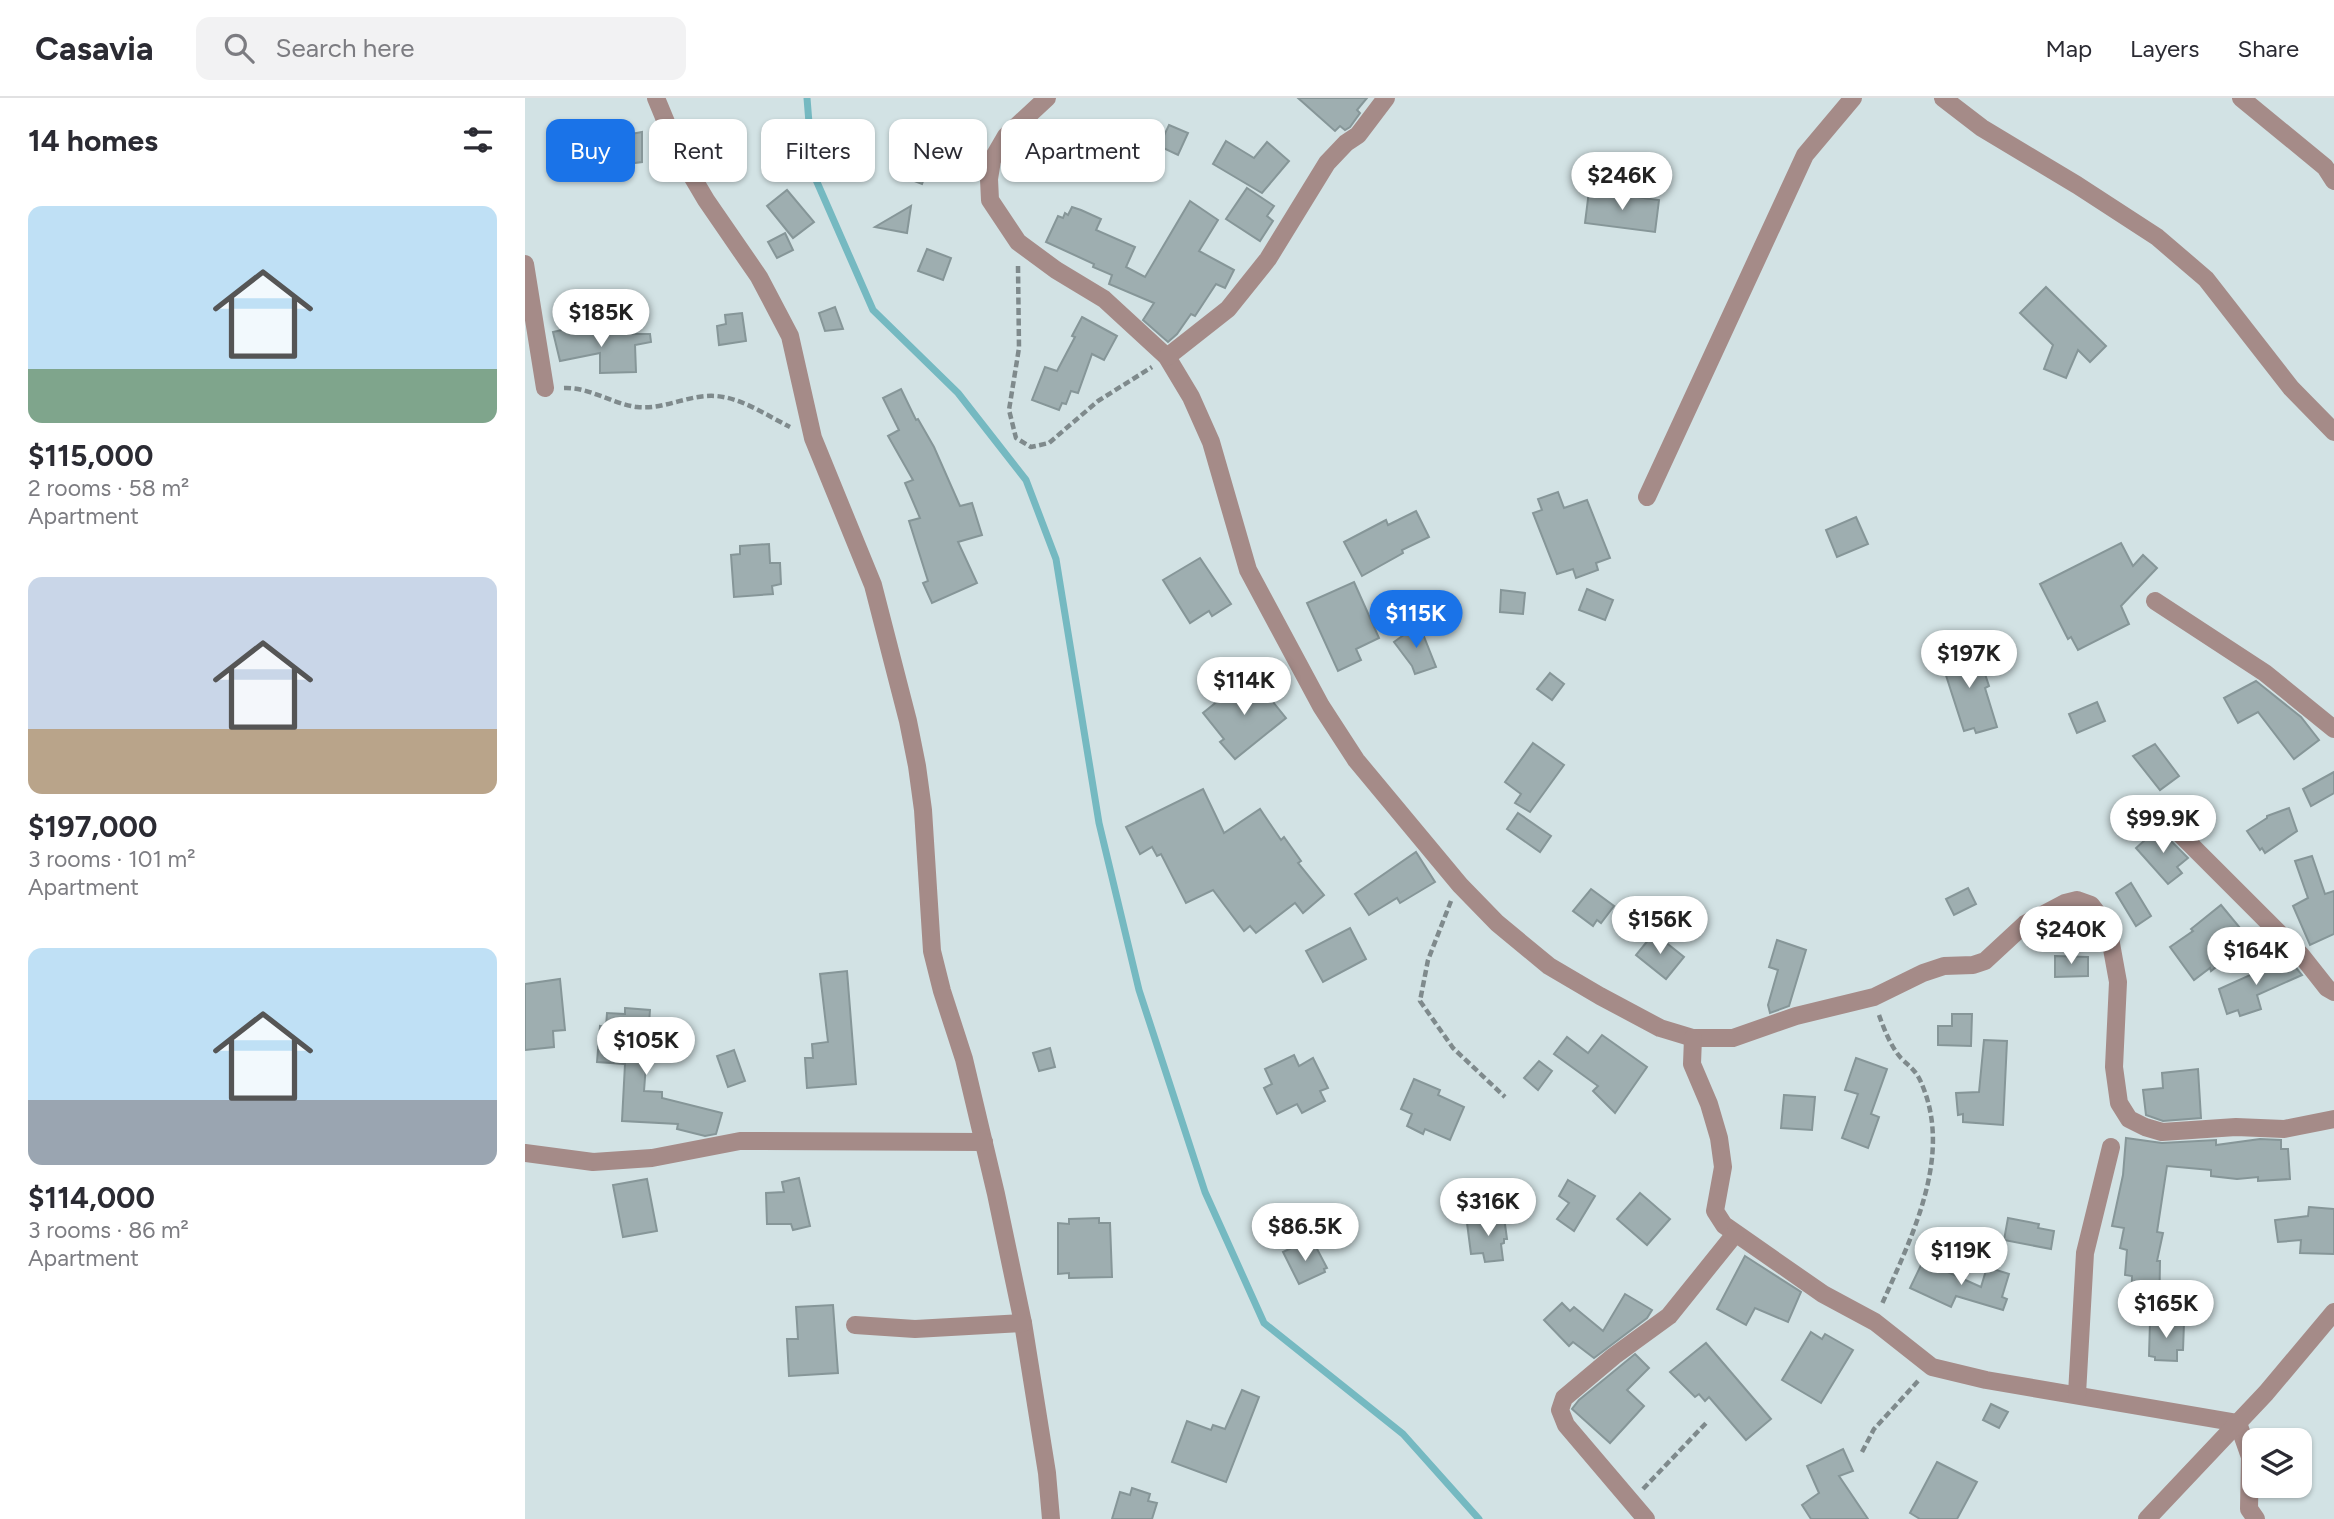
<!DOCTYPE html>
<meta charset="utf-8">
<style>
:root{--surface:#fff;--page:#f2f2f3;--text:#2b2b33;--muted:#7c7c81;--line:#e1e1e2;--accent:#1a73e8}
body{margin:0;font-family:Figtree,sans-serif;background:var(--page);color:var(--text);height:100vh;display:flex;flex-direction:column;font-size:26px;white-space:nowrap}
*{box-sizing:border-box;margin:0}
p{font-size:23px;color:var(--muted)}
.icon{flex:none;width:38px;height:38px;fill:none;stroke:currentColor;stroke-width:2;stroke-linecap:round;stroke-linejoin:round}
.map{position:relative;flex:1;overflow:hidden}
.details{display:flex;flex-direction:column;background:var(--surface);width:525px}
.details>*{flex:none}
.banner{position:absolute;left:21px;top:21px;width:665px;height:63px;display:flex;gap:14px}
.tools{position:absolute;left:1717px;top:1330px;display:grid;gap:14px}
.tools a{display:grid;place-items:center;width:70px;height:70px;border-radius:14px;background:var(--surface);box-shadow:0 2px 5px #0004;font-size:35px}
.price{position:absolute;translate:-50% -60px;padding:0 16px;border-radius:24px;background:#fff;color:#222;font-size:23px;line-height:46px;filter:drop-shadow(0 2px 4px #0008)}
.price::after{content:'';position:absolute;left:50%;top:42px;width:21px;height:16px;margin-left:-10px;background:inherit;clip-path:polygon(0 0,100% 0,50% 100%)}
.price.current{background:var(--accent);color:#fff}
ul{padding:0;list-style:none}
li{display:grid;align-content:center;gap:14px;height:371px;padding:0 28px}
li span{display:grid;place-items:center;height:217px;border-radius:14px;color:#555}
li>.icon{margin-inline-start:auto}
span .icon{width:126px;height:126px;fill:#fffc;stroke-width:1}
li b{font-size:30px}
h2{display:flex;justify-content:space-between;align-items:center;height:84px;padding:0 28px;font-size:30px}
.tag{padding:0 24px;border-radius:14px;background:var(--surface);box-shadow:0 2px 5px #0004;font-size:24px;line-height:63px}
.tag.current{background:var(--accent);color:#fff}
header{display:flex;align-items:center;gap:42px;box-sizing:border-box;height:98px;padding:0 35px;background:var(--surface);border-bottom:2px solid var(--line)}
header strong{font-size:33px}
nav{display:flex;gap:38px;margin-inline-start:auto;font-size:24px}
.search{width:490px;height:63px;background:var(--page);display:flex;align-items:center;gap:18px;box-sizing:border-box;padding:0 24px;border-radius:14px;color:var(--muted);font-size:26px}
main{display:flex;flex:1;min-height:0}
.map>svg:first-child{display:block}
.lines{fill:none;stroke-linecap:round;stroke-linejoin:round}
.stream{stroke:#75b9c1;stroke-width:7}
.building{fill:#9eaeb0;stroke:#869698;stroke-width:2}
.path{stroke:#7f8a8c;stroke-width:4.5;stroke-dasharray:7 3.5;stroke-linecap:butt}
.minor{stroke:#a58b88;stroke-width:18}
</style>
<header>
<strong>Casavia</strong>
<div class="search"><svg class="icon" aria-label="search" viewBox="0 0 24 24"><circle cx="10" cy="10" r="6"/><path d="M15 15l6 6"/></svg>Search here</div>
<nav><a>Map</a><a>Layers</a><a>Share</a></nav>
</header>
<main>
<section class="details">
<h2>14 homes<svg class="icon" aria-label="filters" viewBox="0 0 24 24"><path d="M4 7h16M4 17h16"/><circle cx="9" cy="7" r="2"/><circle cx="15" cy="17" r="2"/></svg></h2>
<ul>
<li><span style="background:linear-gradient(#bfe0f5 75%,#7fa58c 0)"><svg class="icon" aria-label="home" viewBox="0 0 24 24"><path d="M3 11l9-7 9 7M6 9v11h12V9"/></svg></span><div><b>$115,000</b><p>2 rooms · 58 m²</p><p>Apartment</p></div></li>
<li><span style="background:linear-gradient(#c9d6e8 70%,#b9a48a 0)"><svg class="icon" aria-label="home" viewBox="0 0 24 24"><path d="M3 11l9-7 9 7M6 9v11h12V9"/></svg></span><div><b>$197,000</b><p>3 rooms · 101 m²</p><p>Apartment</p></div></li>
<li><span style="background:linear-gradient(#bfe0f5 70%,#9aa5b1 0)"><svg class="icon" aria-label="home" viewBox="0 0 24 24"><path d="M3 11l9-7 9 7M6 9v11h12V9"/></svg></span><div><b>$114,000</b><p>3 rooms · 86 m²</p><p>Apartment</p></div></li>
</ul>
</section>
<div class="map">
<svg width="1809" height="1421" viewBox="0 0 1809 1421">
<rect width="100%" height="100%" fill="#d2e2e4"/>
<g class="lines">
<path class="stream" d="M 282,0 L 288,75 L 348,212 L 433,295 L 501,382 L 531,461 L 574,725 L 614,892 L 680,1094 L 739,1225 L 878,1336 L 954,1421"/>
</g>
<g class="building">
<path d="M 773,0 L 842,0 L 832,12 L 835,15 L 825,29 L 820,32 L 815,28 L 810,33 Z"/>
<path d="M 105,27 L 106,36 L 117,34 L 117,64 L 79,69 L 74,31 Z"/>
<path d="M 644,27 L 663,35 L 653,57 L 634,48 Z"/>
<path d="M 384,42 L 410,51 L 397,86 L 371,76 Z"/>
<path d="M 701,43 L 729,60 L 742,44 L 764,63 L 737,95 L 688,66 Z"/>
<path d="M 722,90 L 749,108 L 742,118 L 748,123 L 735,143 L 701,121 Z"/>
<path d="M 262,92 L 289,124 L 268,140 L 242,108 Z"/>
<path d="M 1064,93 L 1134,102 L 1130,134 L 1060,125 Z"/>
<path d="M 665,103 L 693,122 L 674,153 L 709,172 L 700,190 L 691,186 L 670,218 L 666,216 L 652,236 L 643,244 L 618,222 L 629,205 L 584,186 L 587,177 L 568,169 L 569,166 L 521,144 L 533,118 L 538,120 L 540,115 L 543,117 L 547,109 L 556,112 L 576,121 L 571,132 L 610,149 L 601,169 L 620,179 Z"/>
<path d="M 386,108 L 382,135 L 350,129 Z"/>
<path d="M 260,135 L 268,152 L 252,160 L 243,144 Z"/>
<path d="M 402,151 L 426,160 L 418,182 L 393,173 Z"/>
<path d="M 1521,189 L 1581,248 L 1565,264 L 1553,252 L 1541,280 L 1519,271 L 1528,247 L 1495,215 Z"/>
<path d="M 310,209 L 318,231 L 300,233 L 294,215 Z"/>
<path d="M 217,215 L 221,243 L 194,247 L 192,228 L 201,226 L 200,217 Z"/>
<path d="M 557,219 L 592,238 L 579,262 L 567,256 L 553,295 L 546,293 L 541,306 L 537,305 L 534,312 L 507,302 L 520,269 L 532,273 L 550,239 L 547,238 Z"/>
<path d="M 50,229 L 52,236 L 125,236 L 126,244 L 110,247 L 111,274 L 75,275 L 75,255 L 35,263 L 28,234 Z"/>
<path d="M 376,291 L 391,322 L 393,321 L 409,349 L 435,408 L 447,405 L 457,437 L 433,444 L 452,485 L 407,505 L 398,485 L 403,483 L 384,423 L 395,420 L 380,385 L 388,382 L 363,338 L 374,332 L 358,300 Z"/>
<path d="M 1033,394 L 1039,410 L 1062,402 L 1085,460 L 1071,465 L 1073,472 L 1051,480 L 1048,471 L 1032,476 L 1008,415 L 1017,412 L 1013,401 Z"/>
<path d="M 891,413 L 904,439 L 877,452 L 878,455 L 837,478 L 819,444 L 861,422 L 863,427 Z"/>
<path d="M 1331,419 L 1343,446 L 1312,459 L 1301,432 Z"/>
<path d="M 1596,445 L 1608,468 L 1618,457 L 1632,470 L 1596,508 L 1604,526 L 1553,552 L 1546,539 L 1543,541 L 1515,486 Z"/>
<path d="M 244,446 L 245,465 L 255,465 L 256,486 L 247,488 L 248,496 L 209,499 L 206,457 L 215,456 L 215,448 Z"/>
<path d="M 675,460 L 706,506 L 687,518 L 684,513 L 665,525 L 638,482 Z"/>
<path d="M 829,484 L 854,540 L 831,551 L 836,562 L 813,573 L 782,505 Z"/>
<path d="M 1062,491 L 1088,502 L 1080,522 L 1054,512 Z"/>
<path d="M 976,492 L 1000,495 L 998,516 L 975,514 Z"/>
<path d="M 894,526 L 911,569 L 890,576 L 887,568 L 869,544 Z"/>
<path d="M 1439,551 L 1442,559 L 1453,555 L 1464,588 L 1460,590 L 1472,629 L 1451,635 L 1449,630 L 1439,633 L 1415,559 Z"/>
<path d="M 1025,575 L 1039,586 L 1027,602 L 1012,591 Z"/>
<path d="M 724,578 L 742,601 L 744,599 L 761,620 L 710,661 L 695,644 L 699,641 L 678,615 Z"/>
<path d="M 1731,583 L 1776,619 L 1794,642 L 1769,661 L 1733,614 L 1713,625 L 1699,600 Z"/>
<path d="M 1572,604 L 1580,623 L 1552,635 L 1544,616 Z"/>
<path d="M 1008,645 L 1039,667 L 1005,714 L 990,705 L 996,696 L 980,684 Z"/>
<path d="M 1630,646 L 1654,678 L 1635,692 L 1608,658 Z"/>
<path d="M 1809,674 L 1809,695 L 1786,708 L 1778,691 Z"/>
<path d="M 678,691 L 699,735 L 735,711 L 756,742 L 759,739 L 776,763 L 773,765 L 799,797 L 778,815 L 770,805 L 731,835 L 725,828 L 719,833 L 688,792 L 661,805 L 636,756 L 632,758 L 627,749 L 615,756 L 601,729 Z"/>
<path d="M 1764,710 L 1772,733 L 1740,755 L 1737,750 L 1735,752 L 1722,733 L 1742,720 L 1742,718 Z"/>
<path d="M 993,715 L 1026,738 L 1015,754 L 982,731 Z"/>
<path d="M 1638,726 L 1644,741 L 1663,760 L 1652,769 L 1657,775 L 1643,786 L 1611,750 Z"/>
<path d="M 891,754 L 910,784 L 875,805 L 872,800 L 844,817 L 830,796 Z"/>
<path d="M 1787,758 L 1800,796 L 1809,793 L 1809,836 L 1785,847 L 1768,808 L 1783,800 L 1770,763 Z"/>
<path d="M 1606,785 L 1626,818 L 1611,828 L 1591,795 Z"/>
<path d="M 1443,790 L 1451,806 L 1429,817 L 1421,801 Z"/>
<path d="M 1066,791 L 1089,808 L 1076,825 L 1072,822 L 1068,828 L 1048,813 Z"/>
<path d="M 1696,807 L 1725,842 L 1686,873 L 1685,870 L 1669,882 L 1645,849 L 1668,833 L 1666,831 Z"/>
<path d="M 825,830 L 841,861 L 798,884 L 781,853 Z"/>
<path d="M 1129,835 L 1159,859 L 1141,881 L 1111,857 Z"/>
<path d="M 1252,842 L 1281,852 L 1264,908 L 1245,915 L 1243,907 L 1253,872 L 1244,869 Z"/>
<path d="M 1530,858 L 1563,859 L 1563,878 L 1530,879 Z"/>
<path d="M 1763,860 L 1777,877 L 1732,897 L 1736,911 L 1715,918 L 1713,912 L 1702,916 L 1694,891 Z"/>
<path d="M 322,873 L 331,986 L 282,990 L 280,960 L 288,960 L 287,946 L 303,944 L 295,876 Z"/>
<path d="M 35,881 L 40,932 L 28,933 L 29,949 L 0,952 L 0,886 Z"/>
<path d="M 100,910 L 125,912 L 119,993 L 137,994 L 137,1000 L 197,1015 L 191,1036 L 180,1038 L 152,1031 L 153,1026 L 97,1023 L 100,966 L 72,964 L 75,928 L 81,929 L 82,915 L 100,916 Z"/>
<path d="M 1427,916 L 1447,916 L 1446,948 L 1413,947 L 1413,928 L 1427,928 Z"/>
<path d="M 1077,937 L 1122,969 L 1090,1015 L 1068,993 L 1073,988 L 1029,956 L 1042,939 L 1063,955 Z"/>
<path d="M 1459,942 L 1482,943 L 1478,1027 L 1438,1024 L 1438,1016 L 1433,1017 L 1431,995 L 1454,994 Z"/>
<path d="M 525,950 L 530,969 L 514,973 L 508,955 Z"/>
<path d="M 209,952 L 220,983 L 203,989 L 192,958 Z"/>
<path d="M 769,957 L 774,968 L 788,960 L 803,990 L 795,993 L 800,1003 L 777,1015 L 772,1006 L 752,1016 L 739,990 L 747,986 L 740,971 Z"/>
<path d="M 1331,960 L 1362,971 L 1346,1016 L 1354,1019 L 1343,1050 L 1317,1040 L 1333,996 L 1320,992 Z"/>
<path d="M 1014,963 L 1027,973 L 1013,992 L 999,980 Z"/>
<path d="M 1673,971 L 1676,1020 L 1638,1023 L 1621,1017 L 1618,992 L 1638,990 L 1637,975 Z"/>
<path d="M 889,981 L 915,992 L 913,997 L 939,1009 L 925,1042 L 900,1031 L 898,1036 L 882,1028 L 887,1016 L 876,1011 Z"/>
<path d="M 1259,997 L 1290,999 L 1287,1032 L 1256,1030 Z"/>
<path d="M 1601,1040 L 1637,1045 L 1691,1042 L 1691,1047 L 1735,1041 L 1756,1042 L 1756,1051 L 1763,1051 L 1765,1081 L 1733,1083 L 1733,1079 L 1712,1081 L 1686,1078 L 1686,1072 L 1642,1068 L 1632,1134 L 1638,1135 L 1632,1163 L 1635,1163 L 1634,1223 L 1606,1222 L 1607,1178 L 1600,1177 L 1602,1152 L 1595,1150 L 1599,1130 L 1587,1128 L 1598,1077 Z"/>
<path d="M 274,1080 L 285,1128 L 268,1132 L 266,1126 L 242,1126 L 241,1095 L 259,1094 L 257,1084 Z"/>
<path d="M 122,1081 L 132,1133 L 98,1139 L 88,1087 Z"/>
<path d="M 1043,1082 L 1070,1098 L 1049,1133 L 1032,1121 L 1044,1105 L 1034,1098 Z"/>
<path d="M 1115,1095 L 1145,1121 L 1122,1147 L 1092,1121 Z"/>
<path d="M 1784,1109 L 1809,1111 L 1809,1156 L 1775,1155 L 1776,1142 L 1753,1144 L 1750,1122 L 1783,1118 Z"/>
<path d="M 979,1119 L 982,1141 L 979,1141 L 979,1145 L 976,1146 L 978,1162 L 960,1164 L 958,1155 L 946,1156 L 942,1125 Z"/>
<path d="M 574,1120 L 574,1125 L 585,1125 L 587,1179 L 544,1180 L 544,1175 L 533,1176 L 533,1125 L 544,1126 L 544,1121 Z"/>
<path d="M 1483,1120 L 1514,1126 L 1513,1130 L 1529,1133 L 1526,1151 L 1479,1142 Z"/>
<path d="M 777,1145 L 780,1152 L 790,1147 L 802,1170 L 799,1171 L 800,1174 L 774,1186 L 758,1154 Z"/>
<path d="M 1220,1158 L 1276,1194 L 1263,1224 L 1230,1210 L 1221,1227 L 1192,1211 Z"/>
<path d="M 1398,1163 L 1456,1189 L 1462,1169 L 1484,1176 L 1477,1199 L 1482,1201 L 1478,1212 L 1431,1198 L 1426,1209 L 1385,1190 Z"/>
<path d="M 1100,1196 L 1127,1212 L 1122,1220 L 1069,1260 L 1048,1244 L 1044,1248 L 1019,1222 L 1037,1205 L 1045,1213 L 1049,1209 L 1078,1233 Z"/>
<path d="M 308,1207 L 313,1275 L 264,1278 L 262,1241 L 273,1241 L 271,1209 Z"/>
<path d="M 1625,1224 L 1659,1225 L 1658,1252 L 1652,1252 L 1652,1263 L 1630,1262 L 1630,1259 L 1624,1258 Z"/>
<path d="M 1286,1234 L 1297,1241 L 1300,1236 L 1328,1252 L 1296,1305 L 1257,1282 Z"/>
<path d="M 1181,1245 L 1246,1321 L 1221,1342 L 1184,1299 L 1180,1303 L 1174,1296 L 1170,1299 L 1145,1274 Z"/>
<path d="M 1110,1256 L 1124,1270 L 1102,1292 L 1119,1308 L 1085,1345 L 1047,1311 L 1054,1302 Z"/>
<path d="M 717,1292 L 734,1299 L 701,1384 L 647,1364 L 662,1323 L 686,1332 L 688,1327 L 700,1331 Z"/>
<path d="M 1466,1306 L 1483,1314 L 1474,1330 L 1458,1322 Z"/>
<path d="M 1318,1351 L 1328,1373 L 1314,1378 L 1343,1421 L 1286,1421 L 1277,1407 L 1294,1395 L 1282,1368 Z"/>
<path d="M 1412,1364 L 1452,1384 L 1432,1421 L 1395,1421 L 1385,1415 Z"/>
<path d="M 607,1390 L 625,1396 L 623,1403 L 632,1405 L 627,1421 L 587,1421 L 595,1394 L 605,1397 Z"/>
</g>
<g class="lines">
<g class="path">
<path d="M 493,168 L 494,250 L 484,312 L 491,340 L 506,349 L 524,345 L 573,303 L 627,269"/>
<path d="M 39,290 C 65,289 87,306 112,309 C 139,312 164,296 191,298 C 217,300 243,318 265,329"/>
<path d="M 926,803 L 903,862 L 895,903 L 928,950 L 980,999"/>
<path d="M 1354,917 C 1359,931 1366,949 1376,960 C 1387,971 1392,973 1398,989 C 1427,1061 1386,1140 1357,1206"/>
<path d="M 1337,1354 L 1349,1331 L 1394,1282"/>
<path d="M 1118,1391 L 1183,1323"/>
</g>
<g class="minor">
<path d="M 131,0 L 155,58 L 181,102 L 234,179 L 265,238 L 288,340 L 348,487 L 383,623 L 392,668 L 398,712 L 407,853 L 417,893 L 439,961 L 471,1096 L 498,1225 L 522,1375 L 526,1421"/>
<path d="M 522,0 L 481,38 L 467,62 L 464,81 L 465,102 L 493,144 L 531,172 L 579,201 L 642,259 L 666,299 L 686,344 L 723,472 L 796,608 L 831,662 L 935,787 L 972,825 L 1024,868 L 1075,898 L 1135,930 L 1168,940 L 1208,940 L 1271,918 L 1349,899 L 1398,875 L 1419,868 L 1448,867 L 1460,863 L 1500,826 L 1540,805 L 1552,802 L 1566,807 L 1583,829 L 1593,884 L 1589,969 L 1594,1005 L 1604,1021 L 1620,1029 L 1637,1034 L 1711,1029 L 1759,1031 L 1809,1021"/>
<path d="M 1418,0 L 1457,30 L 1552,87 L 1632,139 L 1681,181 L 1766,290 L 1809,334"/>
<path d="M 1716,0 L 1800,69 L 1809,83"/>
<path d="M 0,166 L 20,290"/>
<path d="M 642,259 L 703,211 L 743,161 L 802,65 L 821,45 L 833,37 L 861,0"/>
<path d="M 1122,399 L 1280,57 L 1328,0"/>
<path d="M 1630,503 L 1740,575 L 1809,631"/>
<path d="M 1652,733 L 1776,857 L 1802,890 L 1809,894"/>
<path d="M 1168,940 L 1167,966 L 1184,1006 L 1194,1040 L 1198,1069 L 1190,1113 L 1199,1127 L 1298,1196 L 1350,1224 L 1407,1269 L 1461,1282 L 1713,1325 L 1725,1359 L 1724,1411 L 1731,1421"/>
<path d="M 0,1055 L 68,1064 L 127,1060 L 215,1043 L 459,1044"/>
<path d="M 330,1227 L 390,1231 L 498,1225"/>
<path d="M 1552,1296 L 1560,1155 L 1586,1049"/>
<path d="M 1121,1421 L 1041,1327 L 1035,1312 L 1039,1300 L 1089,1258 L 1144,1218 L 1210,1136"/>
<path d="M 1622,1421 L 1741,1295 L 1809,1214"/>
</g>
</g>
</svg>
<div class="tools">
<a><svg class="icon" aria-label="layers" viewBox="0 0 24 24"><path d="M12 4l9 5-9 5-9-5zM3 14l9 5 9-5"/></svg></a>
</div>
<b class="price" style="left:1097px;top:114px">$246K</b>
<b class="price" style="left:76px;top:251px">$185K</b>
<b class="price current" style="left:891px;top:552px">$115K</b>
<b class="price" style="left:1444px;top:592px">$197K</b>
<b class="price" style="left:719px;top:619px">$114K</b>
<b class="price" style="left:1638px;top:757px">$99.9K</b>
<b class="price" style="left:1135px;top:858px">$156K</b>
<b class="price" style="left:1546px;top:868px">$240K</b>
<b class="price" style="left:1731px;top:889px">$164K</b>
<b class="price" style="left:121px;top:979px">$105K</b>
<b class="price" style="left:963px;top:1140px">$316K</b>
<b class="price" style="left:780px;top:1165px">$86.5K</b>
<b class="price" style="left:1436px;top:1189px">$119K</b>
<b class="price" style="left:1641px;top:1242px">$165K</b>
<div class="banner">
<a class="tag current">Buy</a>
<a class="tag">Rent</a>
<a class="tag">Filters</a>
<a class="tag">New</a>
<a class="tag">Apartment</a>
</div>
</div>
</main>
